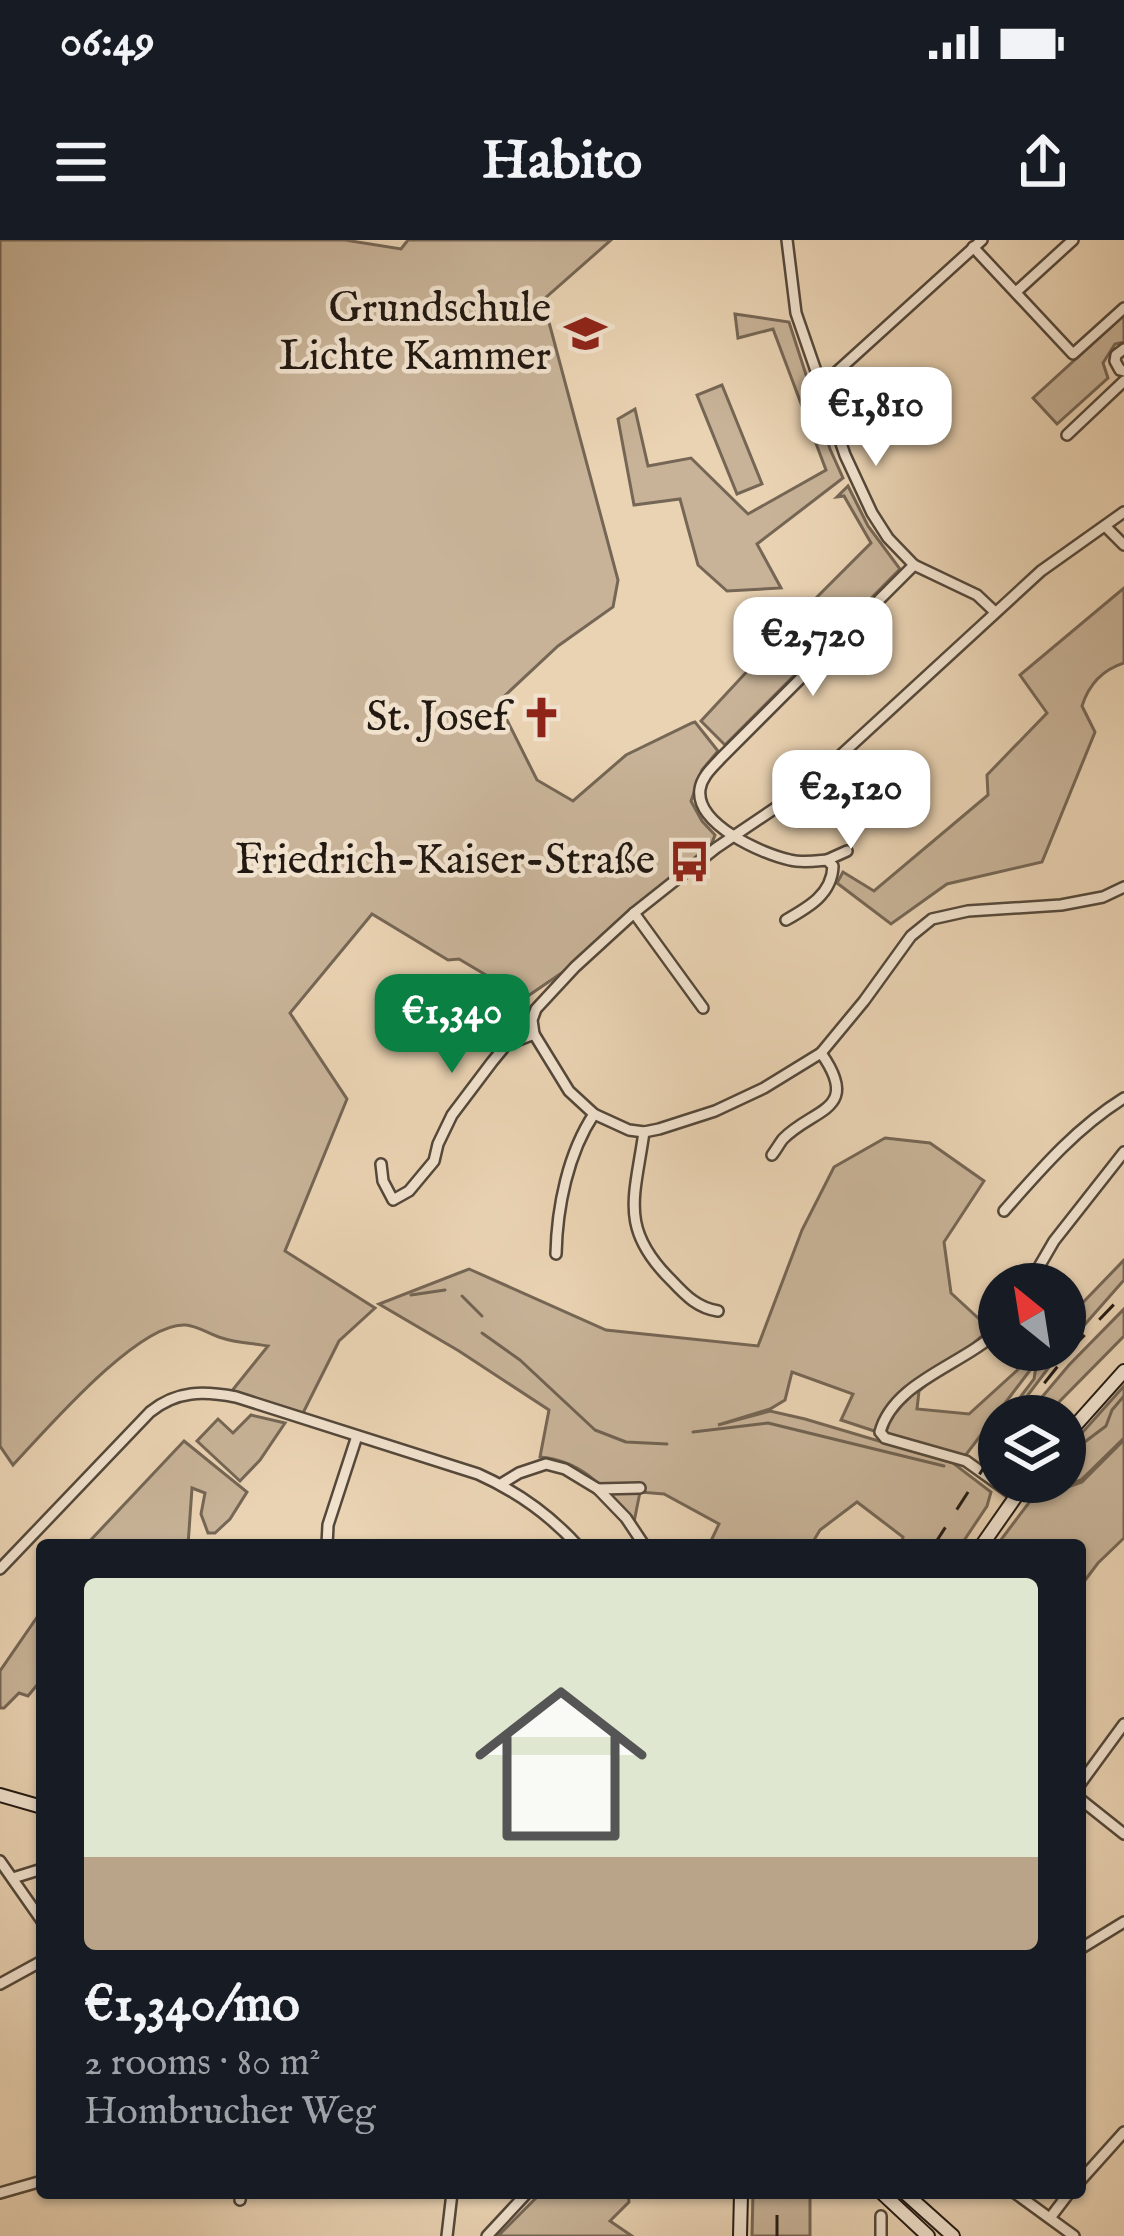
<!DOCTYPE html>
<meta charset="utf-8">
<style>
:root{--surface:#171b24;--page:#20242c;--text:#f1f3f6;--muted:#9ea1a6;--line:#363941;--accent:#0b8043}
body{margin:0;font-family:"IM FELL English",serif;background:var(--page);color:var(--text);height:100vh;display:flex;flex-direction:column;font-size:45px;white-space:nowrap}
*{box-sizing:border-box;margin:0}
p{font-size:39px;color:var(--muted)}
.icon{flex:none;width:66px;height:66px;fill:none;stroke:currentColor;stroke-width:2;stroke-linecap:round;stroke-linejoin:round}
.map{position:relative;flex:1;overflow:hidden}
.sheet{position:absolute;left:36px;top:1299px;width:1050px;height:660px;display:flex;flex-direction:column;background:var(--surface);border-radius:12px;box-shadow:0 3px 9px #0004}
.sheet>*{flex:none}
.needle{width:78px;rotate:330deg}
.buttons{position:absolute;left:978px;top:1023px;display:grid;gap:24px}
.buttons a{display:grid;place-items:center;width:108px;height:108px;border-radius:50%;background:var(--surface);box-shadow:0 3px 9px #0004;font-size:60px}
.price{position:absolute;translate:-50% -102px;padding:0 27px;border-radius:24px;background:#fff;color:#222;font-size:39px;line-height:78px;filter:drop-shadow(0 3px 6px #0008)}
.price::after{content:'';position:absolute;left:50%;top:72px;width:36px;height:27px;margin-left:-18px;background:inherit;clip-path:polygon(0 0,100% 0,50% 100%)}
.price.on{background:var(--accent);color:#fff}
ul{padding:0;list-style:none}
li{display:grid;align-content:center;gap:24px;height:636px;padding:0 48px}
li+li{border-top:3px solid var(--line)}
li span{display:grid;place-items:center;height:372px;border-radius:12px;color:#555}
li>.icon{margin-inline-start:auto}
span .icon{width:216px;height:216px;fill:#fffc;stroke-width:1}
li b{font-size:51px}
.status{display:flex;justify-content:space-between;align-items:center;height:84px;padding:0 60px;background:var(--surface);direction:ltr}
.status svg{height:33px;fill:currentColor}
header{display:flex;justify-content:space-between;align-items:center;height:156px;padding:0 48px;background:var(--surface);font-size:54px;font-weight:700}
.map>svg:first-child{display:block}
.green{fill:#c8b398;stroke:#756655;stroke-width:3}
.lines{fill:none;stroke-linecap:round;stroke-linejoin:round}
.stream{stroke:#716352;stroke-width:3}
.street-casing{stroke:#54483a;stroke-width:14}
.secondary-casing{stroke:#221912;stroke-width:16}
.street{stroke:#f1e2ce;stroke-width:9}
.secondary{stroke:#f1e2ce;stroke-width:12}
.rail{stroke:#221912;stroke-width:3;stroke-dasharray:21 21;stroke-linecap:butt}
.labels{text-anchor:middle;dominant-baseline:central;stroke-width:9;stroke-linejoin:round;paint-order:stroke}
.poi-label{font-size:42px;fill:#221912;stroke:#f1e2ce;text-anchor:end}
</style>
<div class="status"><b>06:49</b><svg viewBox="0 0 49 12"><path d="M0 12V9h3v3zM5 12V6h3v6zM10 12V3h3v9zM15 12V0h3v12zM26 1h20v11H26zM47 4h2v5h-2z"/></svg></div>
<header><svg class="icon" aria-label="menu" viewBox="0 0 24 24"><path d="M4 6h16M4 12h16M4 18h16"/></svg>Habito<svg class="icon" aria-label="share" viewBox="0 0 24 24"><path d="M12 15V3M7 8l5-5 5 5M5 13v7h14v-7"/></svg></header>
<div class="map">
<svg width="1124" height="1996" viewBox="0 0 1124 1996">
<rect width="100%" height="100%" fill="#ead3b3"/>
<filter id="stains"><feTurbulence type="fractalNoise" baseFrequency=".00167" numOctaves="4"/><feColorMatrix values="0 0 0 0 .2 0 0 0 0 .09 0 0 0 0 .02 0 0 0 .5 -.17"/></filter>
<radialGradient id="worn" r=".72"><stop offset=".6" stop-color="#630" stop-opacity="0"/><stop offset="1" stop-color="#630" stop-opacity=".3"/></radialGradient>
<g class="green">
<path d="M 0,0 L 345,0 L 401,9 L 408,0 L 611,0 L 543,60 L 618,340 L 613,367 L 558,406 L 498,462 L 537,540 L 573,561 L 626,515 L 692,483 L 695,482 L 718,511 L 702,530 L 691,561 L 702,581 L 715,595 L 710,608 L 630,670 L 563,732 L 525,758 L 459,719 L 448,720 L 372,674 L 290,773 L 347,859 L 285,1011 L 375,1068 L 339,1101 L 303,1173 L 231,1152 L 268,1106 C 253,1103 236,1103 222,1098 C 211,1095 198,1086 186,1085 C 139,1081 45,1191 13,1225 L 0,1206 Z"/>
<path d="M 735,74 L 789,82 L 830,209 L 843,238 L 757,304 L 781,348 L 727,351 L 698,325 L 680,259 L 634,265 L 618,179 L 635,169 L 648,226 L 691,218 L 748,274 L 826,230 L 773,89 L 738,98 Z"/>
<path d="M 1124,75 L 1124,102 L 1115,104 L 1103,123 L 1108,138 L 1057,184 L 1033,158 Z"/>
<path d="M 722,145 L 762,244 L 737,254 L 697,155 Z"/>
<path d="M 848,246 L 868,286 L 900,329 L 725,505 L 701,481 L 804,370 L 871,303 L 844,256 L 837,257 Z"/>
<path d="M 1124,348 L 1124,423 C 1102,430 1089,444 1082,466 L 1095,492 L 1042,622 L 947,644 L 891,684 L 837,643 L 843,632 L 874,651 L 988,555 L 987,535 L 1047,473 L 1020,435 Z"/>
<path d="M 885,898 L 930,903 L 984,941 L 944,1002 L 951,1053 L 990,1089 L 919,1151 L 917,1169 L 969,1174 L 1034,1115 L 1038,1116 L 1036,1110 L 1062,1110 L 1012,1176 L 1006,1176 L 1034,1139 L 1037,1121 L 962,1220 L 841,1180 L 853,1154 L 792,1132 L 785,1160 L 770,1169 L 718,1185 L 770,1171 L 805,1179 L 953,1223 L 991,1252 L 987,1266 L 961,1305 L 901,1305 L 903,1297 L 857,1262 L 820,1290 L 811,1305 L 709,1305 L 719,1284 L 664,1254 L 640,1252 L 634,1282 C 605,1250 585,1221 540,1217 L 549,1170 L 459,1111 L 379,1064 L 469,1029 L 606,1090 L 758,1106 L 802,990 L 834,927 Z"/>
<path d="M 1124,1020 L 1124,1040 L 1065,1107 L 1065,1081 Z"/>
<path d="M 1124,1069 L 1124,1096 L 1060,1161 L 1050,1176 L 1026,1176 L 1069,1125 Z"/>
<path d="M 1124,1146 L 1124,1198 L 1081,1240 L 1032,1256 L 1041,1242 L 1065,1242 L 1065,1212 Z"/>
<path d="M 251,1175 L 285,1183 L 260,1220 L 240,1241 L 197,1201 L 218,1179 L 233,1193 Z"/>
<path d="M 1124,1200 L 1124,1298 L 1098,1323 L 1080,1347 L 1080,1305 L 997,1305 L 1031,1260 L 1082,1242 Z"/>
<path d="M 184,1201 L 247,1252 L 230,1279 L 215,1293 L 208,1293 L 201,1274 L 205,1253 L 192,1248 L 188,1305 L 86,1305 Z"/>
<path d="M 42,1370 L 42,1439 L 28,1456 L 19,1453 L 4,1468 L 0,1468 L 0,1431 Z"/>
<path d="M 541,1953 L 628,1953 L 629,1962 L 610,1981 L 632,1996 L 498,1996 Z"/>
<path d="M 753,1953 L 810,1953 L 810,1996 L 752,1996 Z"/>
</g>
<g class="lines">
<g class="stream">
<path d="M 411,1055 L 445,1050"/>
<path d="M 462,1056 L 482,1076"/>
<path d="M 482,1093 L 520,1120 L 595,1190 L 626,1202 L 667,1204"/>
<path d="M 693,1192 L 768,1183 L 944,1226"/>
<path d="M 1065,1229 L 1078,1207 L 1106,1186 L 1112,1170 L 1124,1156"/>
</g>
<defs>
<g id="street">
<path d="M 787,0 L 796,73 L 845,215 L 872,273 L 888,298 L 914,325 L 977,355 L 995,372"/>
<path d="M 973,7 L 1073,114 L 1124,68"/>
<path d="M 1016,52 L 1073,0"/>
<path d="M 1124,109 L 1116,115 L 1115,121 L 1120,130 L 1124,131"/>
<path d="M 820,147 L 982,0"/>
<path d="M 1067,195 L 1124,141"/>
<path d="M 1124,272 L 1041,331 L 805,548 L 716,608 L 634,673 L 575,727 L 536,769 L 532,780 L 534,794 L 569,851 L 594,874 L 629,890 L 644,892 L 659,889 L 715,871 L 764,848 L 821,813 L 864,761 L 911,696 L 932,679 L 968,671 L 1061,665 L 1103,657 L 1124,647"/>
<path d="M 1105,286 L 1124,305"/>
<path d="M 827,620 L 847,611"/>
<path d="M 634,673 L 703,768"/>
<path d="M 786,680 C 809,667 832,654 833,626 L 827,620 C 815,621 802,623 790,620 C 762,614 695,584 700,549 C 702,536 713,527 721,518 L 914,325"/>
<path d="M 644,892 C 635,957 618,988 672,1041 C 686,1056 698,1068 718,1071"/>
<path d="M 772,915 C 776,910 779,904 783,899 C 813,868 862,871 821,813"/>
<path d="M 381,924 L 383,941 L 393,960 L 409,951 L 434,921 L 438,904 L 452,875 L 492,822 L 506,805 L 534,794"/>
<path d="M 1004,971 C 1041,929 1076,888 1124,858"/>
<path d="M 556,1014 C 557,967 568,913 594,874"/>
<path d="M 1029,1044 L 1054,1001 L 1124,912"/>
<path d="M 999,1090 C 962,1126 894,1141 880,1192 L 885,1198 L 966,1221 L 1015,1256"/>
<path d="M 501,1244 L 519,1233 L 546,1224 L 565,1229 L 598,1249 L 640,1248"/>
<path d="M 598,1249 L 626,1278 L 644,1305"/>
<path d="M 327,1305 L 328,1285 L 357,1196"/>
<path d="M 0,1329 L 150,1172 C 177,1150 204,1151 236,1157 L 478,1234 C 516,1251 549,1274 577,1305"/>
<path d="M 1080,1544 L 1124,1484"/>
<path d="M 1080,1559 L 1124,1594"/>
<path d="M 0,1621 L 42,1681"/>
<path d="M 13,1638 L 42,1629"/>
<path d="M 1080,1709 L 1124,1682"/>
<path d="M 0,1744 L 42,1721"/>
<path d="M 1080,1941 L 1124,1892"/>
<path d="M 0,1953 L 42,1941"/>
<path d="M 1015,1953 L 1074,1996"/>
<path d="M 240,1960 L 241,1953"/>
<path d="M 1050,1978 L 1069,1953"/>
<path d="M 447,1996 L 452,1953"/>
<path d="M 487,1996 L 527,1953"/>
<path d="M 881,1996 L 881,1976"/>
</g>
<g id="secondary">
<path d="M 1065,1197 L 1124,1131"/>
<path d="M 982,1305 L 1026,1242"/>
<path d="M 0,1555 L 42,1567"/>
<path d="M 882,1953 L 928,1996"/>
<path d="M 905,1953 L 953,1996"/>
<path d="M 740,1996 L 741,1953"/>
</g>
</defs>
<use href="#street" class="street-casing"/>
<use href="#secondary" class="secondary-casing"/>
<use href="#street" class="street"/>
<use href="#secondary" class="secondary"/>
<g class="rail">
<path d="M 1018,1176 L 1074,1106 L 1124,1054"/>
<path d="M 934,1305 L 999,1204"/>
<path d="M 777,1996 L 777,1953"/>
</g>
</g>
<defs>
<symbol id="school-bare" viewBox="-9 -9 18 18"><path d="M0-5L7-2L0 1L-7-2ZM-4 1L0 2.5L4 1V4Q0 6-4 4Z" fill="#8f2418" stroke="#f1e2ce" stroke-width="2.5" paint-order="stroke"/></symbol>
<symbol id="church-bare" viewBox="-9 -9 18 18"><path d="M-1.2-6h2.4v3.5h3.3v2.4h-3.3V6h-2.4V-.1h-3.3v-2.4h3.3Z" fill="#8f2418" stroke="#f1e2ce" stroke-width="2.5" paint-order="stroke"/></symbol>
<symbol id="bus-bare" viewBox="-9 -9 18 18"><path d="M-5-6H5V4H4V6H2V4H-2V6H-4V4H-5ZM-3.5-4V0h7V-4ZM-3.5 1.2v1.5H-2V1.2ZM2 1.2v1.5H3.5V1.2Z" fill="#8f2418" stroke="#f1e2ce" stroke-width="2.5" paint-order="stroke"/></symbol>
</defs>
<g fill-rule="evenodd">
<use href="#school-bare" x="556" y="64" width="59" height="59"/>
<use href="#church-bare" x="512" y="448" width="59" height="59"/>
<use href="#bus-bare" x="660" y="592" width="59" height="59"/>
</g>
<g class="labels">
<g class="poi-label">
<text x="551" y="69">Grundschule<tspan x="551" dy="48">Lichte Kammer</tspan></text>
<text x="508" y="478">St. Josef</text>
<text x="655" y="621">Friedrich-Kaiser-Straße</text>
</g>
</g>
<rect width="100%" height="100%" filter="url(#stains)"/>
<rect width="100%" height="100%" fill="url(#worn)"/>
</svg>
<div class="buttons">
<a><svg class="needle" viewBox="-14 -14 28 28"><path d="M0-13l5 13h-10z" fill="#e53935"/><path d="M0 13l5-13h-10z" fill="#9ea1a6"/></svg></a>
<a><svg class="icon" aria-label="layers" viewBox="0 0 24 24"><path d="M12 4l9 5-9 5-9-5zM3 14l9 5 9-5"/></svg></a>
</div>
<b class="price" style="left:876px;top:229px">€1,810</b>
<b class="price" style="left:813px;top:459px">€2,720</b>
<b class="price" style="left:851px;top:612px">€2,120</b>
<b class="price on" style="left:452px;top:836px">€1,340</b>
<section class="sheet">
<ul>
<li><span style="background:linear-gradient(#dfe7d0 75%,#b9a48a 0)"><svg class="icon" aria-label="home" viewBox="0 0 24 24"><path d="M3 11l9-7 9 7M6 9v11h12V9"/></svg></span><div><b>€1,340/mo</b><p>2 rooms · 80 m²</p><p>Hombrucher Weg</p></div></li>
</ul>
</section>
</div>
